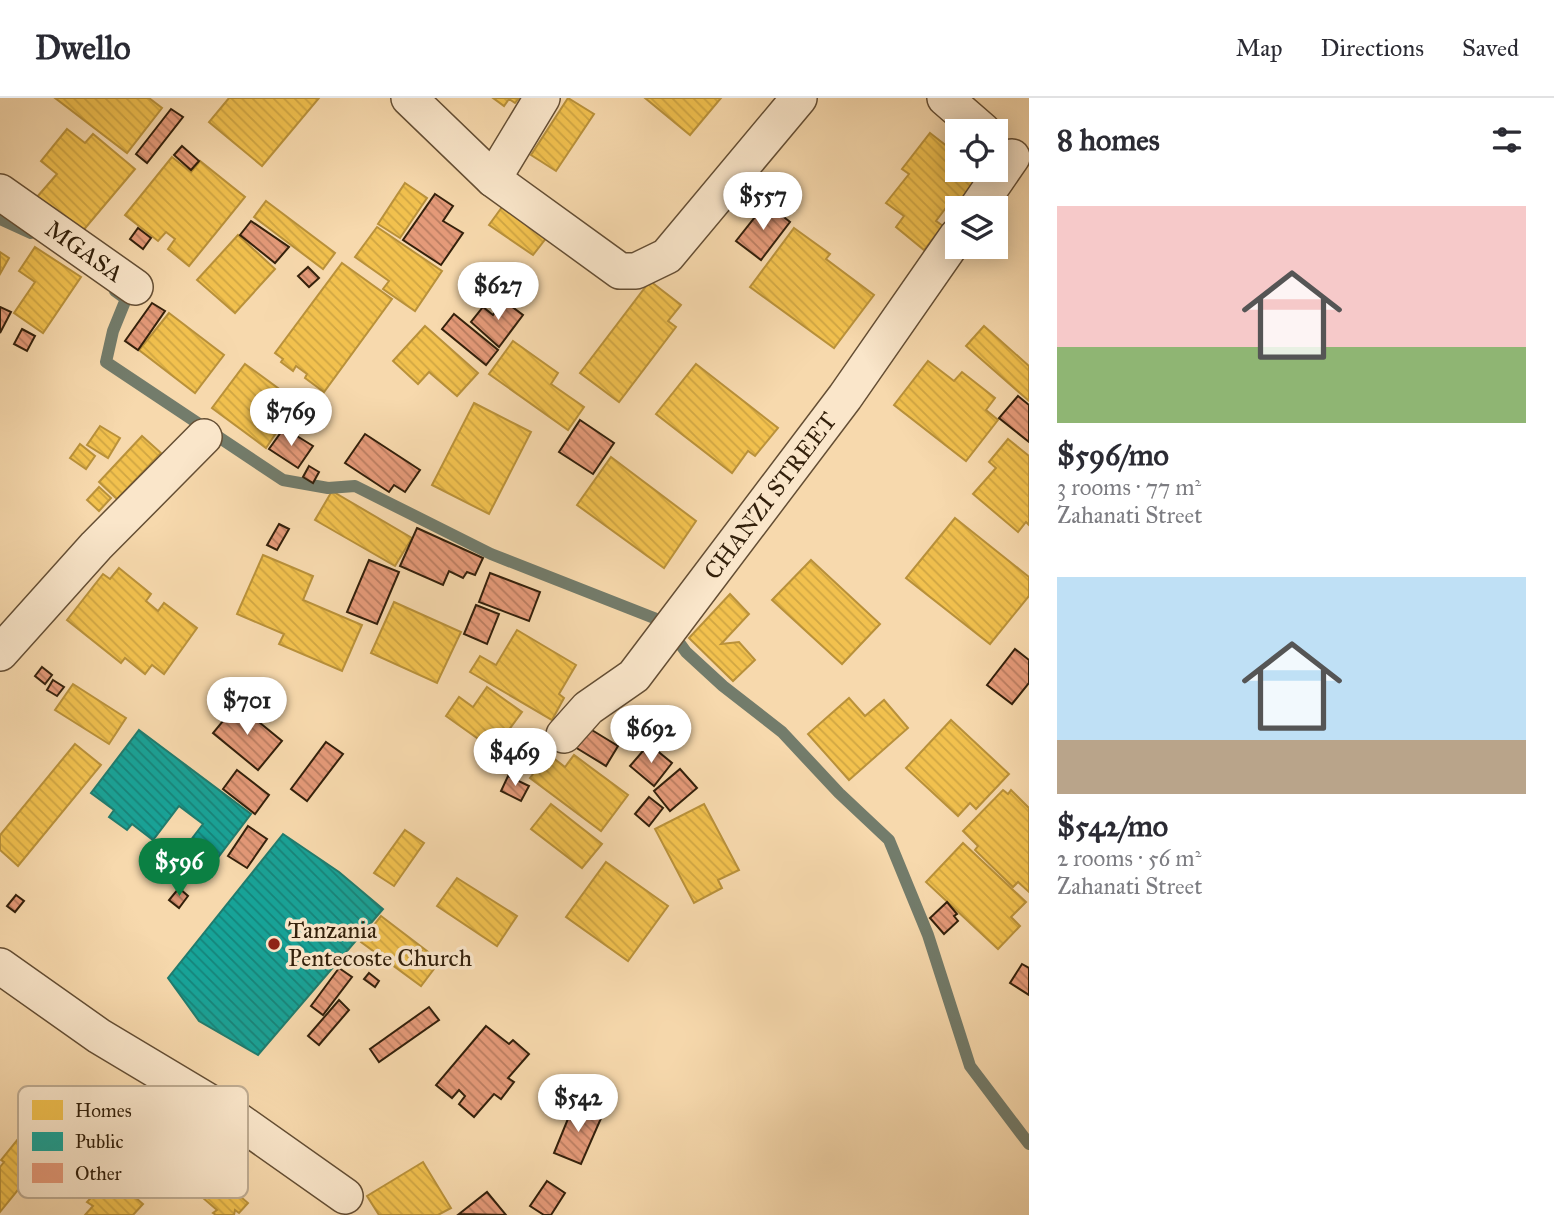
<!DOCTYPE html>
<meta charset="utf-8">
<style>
:root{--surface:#fff;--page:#f7f7f7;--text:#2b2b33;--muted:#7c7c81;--line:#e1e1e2;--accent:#0b8043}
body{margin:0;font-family:"IM FELL Great Primer",serif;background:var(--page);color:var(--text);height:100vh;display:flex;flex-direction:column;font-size:26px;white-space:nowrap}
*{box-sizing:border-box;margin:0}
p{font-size:23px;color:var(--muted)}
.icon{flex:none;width:38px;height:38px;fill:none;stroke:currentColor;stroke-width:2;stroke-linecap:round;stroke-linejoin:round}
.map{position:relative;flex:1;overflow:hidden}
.panel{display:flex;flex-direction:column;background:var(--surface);width:525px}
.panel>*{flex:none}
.tools{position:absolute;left:945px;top:21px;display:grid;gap:14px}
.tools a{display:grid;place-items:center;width:63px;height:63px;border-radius:0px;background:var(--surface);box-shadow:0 4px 18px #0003;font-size:35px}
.price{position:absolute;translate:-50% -60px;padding:0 16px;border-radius:24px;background:#fff;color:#222;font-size:23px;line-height:46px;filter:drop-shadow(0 2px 4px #0008)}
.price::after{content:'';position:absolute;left:50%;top:42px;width:21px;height:16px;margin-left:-10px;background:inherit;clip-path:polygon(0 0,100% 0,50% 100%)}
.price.active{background:var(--accent);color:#fff}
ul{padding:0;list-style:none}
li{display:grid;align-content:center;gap:14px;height:371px;padding:0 28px}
li span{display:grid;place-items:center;height:217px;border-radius:0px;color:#555}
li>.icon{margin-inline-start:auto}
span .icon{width:126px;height:126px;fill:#fffc;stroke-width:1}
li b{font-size:30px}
h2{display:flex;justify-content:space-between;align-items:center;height:84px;padding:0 28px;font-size:30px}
header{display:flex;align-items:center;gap:42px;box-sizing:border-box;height:98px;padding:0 35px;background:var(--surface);border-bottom:2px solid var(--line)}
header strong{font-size:33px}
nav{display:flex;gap:38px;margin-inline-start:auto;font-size:24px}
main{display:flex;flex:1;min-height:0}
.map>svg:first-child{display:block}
.homes{fill:url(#homes-back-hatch);stroke:#b9913a;stroke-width:2}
.public{fill:url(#public-back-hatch);stroke:#1f7c6e;stroke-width:2}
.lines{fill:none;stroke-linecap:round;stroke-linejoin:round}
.stream{stroke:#737c6b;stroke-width:12}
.building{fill:url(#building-back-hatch);stroke:#33200b;stroke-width:2}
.street-casing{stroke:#644e34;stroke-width:38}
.street{stroke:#fae6ca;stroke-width:35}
.poi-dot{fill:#8f2418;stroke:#fae6ca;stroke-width:2.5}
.labels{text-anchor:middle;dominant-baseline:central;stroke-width:7;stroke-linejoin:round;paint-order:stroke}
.street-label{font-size:24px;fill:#33200b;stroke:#fae6ca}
.poi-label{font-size:24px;fill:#33200b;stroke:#fae6ca;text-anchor:start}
.key{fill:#fae6ca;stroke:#beab91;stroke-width:2}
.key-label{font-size:19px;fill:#33200b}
</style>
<header>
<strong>Dwello</strong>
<nav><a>Map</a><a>Directions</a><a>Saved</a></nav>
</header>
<main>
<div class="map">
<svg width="1029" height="1117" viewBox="0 0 1029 1117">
<defs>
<pattern id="homes-back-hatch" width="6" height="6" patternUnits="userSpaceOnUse" patternTransform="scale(1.75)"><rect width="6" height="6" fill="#f2c14e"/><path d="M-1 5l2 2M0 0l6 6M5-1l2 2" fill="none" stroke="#d0a643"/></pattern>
<pattern id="public-back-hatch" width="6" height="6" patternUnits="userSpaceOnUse" patternTransform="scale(1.75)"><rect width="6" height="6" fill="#17a398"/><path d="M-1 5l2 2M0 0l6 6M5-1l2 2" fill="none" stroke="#15847a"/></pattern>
<pattern id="building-back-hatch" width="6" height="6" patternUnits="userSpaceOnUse" patternTransform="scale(1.75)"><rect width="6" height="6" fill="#e59a79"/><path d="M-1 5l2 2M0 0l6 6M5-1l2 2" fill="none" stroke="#ba7d61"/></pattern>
</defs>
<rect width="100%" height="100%" fill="#f7d9ad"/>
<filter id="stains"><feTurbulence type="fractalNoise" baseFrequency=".00286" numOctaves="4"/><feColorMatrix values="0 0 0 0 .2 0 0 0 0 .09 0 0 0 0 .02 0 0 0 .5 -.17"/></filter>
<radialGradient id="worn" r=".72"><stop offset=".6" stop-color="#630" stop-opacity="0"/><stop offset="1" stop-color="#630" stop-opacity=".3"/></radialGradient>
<g class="homes">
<path d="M 55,0 L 149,0 L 162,10 L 127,55 Z"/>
<path d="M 229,0 L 319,0 L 262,68 L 209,24 Z"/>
<path d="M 493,0 L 519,0 L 515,5 L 509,1 L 504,8 Z"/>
<path d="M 568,0 L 594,16 L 556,73 L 531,57 Z"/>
<path d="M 645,0 L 721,0 L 690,37 Z"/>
<path d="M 67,31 L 85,45 L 93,36 L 135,71 L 81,135 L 37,99 L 57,76 L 41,63 Z"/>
<path d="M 930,35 L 957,56 L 957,72 L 977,72 L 984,77 L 956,112 L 948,107 L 936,123 L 943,128 L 924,152 L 896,129 L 904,118 L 886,105 L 909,76 L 902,71 Z"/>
<path d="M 172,59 L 191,74 L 200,63 L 245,99 L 189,168 L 168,151 L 175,141 L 166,134 L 158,143 L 125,117 Z"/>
<path d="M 405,85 L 427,100 L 400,140 L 378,126 Z"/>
<path d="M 266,103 L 335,155 L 323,171 L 254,119 Z"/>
<path d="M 502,109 L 547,139 L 533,157 L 489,127 Z"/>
<path d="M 377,129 L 442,173 L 415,213 L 383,191 L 389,183 L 355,159 Z"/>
<path d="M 794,130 L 830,156 L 826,161 L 874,197 L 834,250 L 750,189 Z"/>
<path d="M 238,137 L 275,171 L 235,215 L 197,182 Z"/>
<path d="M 35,149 L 81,179 L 43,235 L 14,215 L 35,184 L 19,173 Z"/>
<path d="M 0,154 L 9,160 L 0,176 Z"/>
<path d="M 342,165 L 392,201 L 324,294 L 305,280 L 307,276 L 296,268 L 293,273 L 281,264 L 283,261 L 275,255 Z"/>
<path d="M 650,183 L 681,207 L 668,223 L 676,229 L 619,304 L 580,275 Z"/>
<path d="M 169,215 L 224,257 L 195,295 L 139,252 Z"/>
<path d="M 425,228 L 478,275 L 457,298 L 429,274 L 418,286 L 393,263 Z"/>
<path d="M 984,228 L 1029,268 L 1029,303 L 966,248 Z"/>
<path d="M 513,243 L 558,275 L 551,286 L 584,309 L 568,332 L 489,276 Z"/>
<path d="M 928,263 L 954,283 L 962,274 L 995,300 L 986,312 L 998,322 L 966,363 L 894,307 Z"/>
<path d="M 245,266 L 297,304 L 266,350 L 212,310 Z"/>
<path d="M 696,266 L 778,330 L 755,358 L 748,353 L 732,375 L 656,316 Z"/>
<path d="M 474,305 L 531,334 L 489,416 L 432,387 Z"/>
<path d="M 100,328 L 120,340 L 108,360 L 87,347 Z"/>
<path d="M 142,338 L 161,355 L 117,401 L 99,384 Z"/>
<path d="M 1008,341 L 1029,358 L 1029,427 L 1026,424 L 1018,434 L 973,396 L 996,370 L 989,364 Z"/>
<path d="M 80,346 L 95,358 L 86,371 L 70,360 Z"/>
<path d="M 611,359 L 696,423 L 664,470 L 577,407 Z"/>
<path d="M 99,389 L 111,400 L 99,413 L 87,402 Z"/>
<path d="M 332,393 L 412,440 L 395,468 L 315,422 Z"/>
<path d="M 955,420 L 1029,479 L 1029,498 L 990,546 L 906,480 Z"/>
<path d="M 263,457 L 313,478 L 303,502 L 362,527 L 342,573 L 279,546 L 284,536 L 237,516 Z"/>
<path d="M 811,462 L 880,526 L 842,566 L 772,502 Z"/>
<path d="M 119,470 L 151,496 L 146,503 L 158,513 L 164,505 L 197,530 L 164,576 L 152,567 L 145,576 L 125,560 L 121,565 L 67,522 L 103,476 L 110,481 Z"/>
<path d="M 730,496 L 749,516 L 721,546 L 739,544 L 755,562 L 733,583 L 689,540 Z"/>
<path d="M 394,504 L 461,534 L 437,585 L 371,555 Z"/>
<path d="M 517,532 L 576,567 L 559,596 L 564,600 L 552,622 L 470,574 L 480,558 L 496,567 Z"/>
<path d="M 73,586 L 126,620 L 109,646 L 55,612 Z"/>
<path d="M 487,589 L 522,614 L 494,652 L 446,618 L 459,599 L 473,609 Z"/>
<path d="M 849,600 L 865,618 L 884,602 L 908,630 L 849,682 L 808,636 Z"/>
<path d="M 951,622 L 1009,676 L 976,711 L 970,705 L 958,718 L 906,670 Z"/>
<path d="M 75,646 L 101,667 L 18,768 L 0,752 L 0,737 Z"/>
<path d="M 548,656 L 565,669 L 574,657 L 628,697 L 601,733 L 530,680 Z"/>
<path d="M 1003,692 L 1008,696 L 1011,692 L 1029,710 L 1029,794 L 1018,784 L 1013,789 L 975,752 L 978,748 L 963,733 Z"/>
<path d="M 551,706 L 602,746 L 582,770 L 531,731 Z"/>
<path d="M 704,706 L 739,772 L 718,782 L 722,790 L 694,805 L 655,731 Z"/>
<path d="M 405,732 L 424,745 L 394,788 L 374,775 Z"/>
<path d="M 963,745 L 1026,804 L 1011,819 L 1020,828 L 998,851 L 926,784 Z"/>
<path d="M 606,764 L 668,808 L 628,863 L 566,819 Z"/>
<path d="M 457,780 L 517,818 L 497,848 L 437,808 Z"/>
<path d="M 381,818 L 440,863 L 421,888 L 361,844 Z"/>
<path d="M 26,1031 L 32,1035 L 29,1040 L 51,1058 L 34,1080 L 30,1077 L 0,1114 L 0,1069 L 4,1064 L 1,1062 Z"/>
<path d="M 423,1064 L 451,1110 L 438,1117 L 379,1117 L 367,1098 Z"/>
<path d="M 111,1078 L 143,1106 L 133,1117 L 85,1117 L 93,1108 L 87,1104 Z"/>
<path d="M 220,1081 L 248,1105 L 239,1115 L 235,1112 L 234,1117 L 216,1117 L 213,1115 L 217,1112 L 203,1100 Z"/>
</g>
<g class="public">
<path d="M 139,632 L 251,716 L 210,770 L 184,751 L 203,726 L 179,708 L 153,742 L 132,726 L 127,732 L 109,719 L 114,712 L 91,695 Z"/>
<path d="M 283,736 L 339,774 L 383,811 L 258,957 L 199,923 L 168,880 Z"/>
</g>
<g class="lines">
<g class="stream">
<path d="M 0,121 L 31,135"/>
<path d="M 115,193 L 126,201 L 113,233 L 106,264 L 283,382 L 328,390 L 355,388 L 491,456 L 654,520 L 670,532 L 686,554 L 723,588 L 782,634 L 839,695 L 889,742 L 928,837 L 970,968 L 1029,1046"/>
</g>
</g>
<g class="building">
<path d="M 171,11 L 183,19 L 147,65 L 136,56 Z"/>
<path d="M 182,48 L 199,63 L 191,72 L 174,57 Z"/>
<path d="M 435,96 L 453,108 L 443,123 L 463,135 L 441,167 L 403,142 Z"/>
<path d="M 766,105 L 790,124 L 761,162 L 736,143 Z"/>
<path d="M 251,123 L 289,149 L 275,165 L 240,137 Z"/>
<path d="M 138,130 L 151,140 L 143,151 L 130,141 Z"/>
<path d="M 308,169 L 319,180 L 309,189 L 298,178 Z"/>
<path d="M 503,202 L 523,217 L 499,249 L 471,224 L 483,209 L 493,217 Z"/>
<path d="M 152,205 L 165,213 L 138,252 L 125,243 Z"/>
<path d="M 0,209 L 11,214 L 0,235 Z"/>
<path d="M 454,216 L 498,252 L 486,267 L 442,231 Z"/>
<path d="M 22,231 L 35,238 L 27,253 L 14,246 Z"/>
<path d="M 1018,298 L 1029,307 L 1029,344 L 999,320 Z"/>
<path d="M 580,322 L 614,345 L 593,376 L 559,354 Z"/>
<path d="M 284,330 L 313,348 L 298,370 L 269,351 Z"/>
<path d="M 365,336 L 420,372 L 405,394 L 394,387 L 389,394 L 345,365 Z"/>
<path d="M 309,368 L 319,374 L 313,385 L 303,379 Z"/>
<path d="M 279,426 L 289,431 L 277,452 L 267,447 Z"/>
<path d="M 417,430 L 483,460 L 475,477 L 467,474 L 463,480 L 449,473 L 443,487 L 400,468 Z"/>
<path d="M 369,462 L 399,474 L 377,526 L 347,514 Z"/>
<path d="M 490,475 L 540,494 L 529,523 L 479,504 Z"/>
<path d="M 476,507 L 499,516 L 487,546 L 464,536 Z"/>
<path d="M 1015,551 L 1029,562 L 1029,585 L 1012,606 L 987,587 Z"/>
<path d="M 42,569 L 52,577 L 45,586 L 35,578 Z"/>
<path d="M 53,582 L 64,589 L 57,598 L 47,592 Z"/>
<path d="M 237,606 L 282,643 L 258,672 L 213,635 Z"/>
<path d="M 582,626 L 618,648 L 606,668 L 570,646 Z"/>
<path d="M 326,644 L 343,656 L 307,703 L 291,691 Z"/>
<path d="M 649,646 L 672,665 L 654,688 L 630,668 Z"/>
<path d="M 680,671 L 697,690 L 670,713 L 654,693 Z"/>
<path d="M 237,672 L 269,697 L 255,716 L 223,691 Z"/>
<path d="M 508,678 L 529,688 L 521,703 L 501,693 Z"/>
<path d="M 649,699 L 663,710 L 649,728 L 635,716 Z"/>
<path d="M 248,728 L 267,741 L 247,770 L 228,758 Z"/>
<path d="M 179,790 L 188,798 L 179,810 L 169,802 Z"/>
<path d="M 16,797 L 24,803 L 15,814 L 7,808 Z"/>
<path d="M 947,804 L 957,816 L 954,818 L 958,823 L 944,836 L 930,820 Z"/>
<path d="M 1022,866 L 1029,870 L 1029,897 L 1010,885 Z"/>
<path d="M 339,870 L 352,879 L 323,917 L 311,908 Z"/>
<path d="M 369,875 L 379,883 L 375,889 L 364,881 Z"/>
<path d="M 339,902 L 349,912 L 319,947 L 308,938 Z"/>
<path d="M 429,909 L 439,922 L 379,964 L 370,951 Z"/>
<path d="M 486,928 L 509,946 L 513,942 L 529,956 L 508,980 L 514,984 L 501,1001 L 494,996 L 474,1019 L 459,1006 L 465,998 L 459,992 L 452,1000 L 436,987 Z"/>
<path d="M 574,1006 L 602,1018 L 581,1066 L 554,1055 Z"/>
<path d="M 547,1083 L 565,1095 L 551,1117 L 544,1117 L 530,1108 Z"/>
<path d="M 487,1094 L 506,1117 L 459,1116 Z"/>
</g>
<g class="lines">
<defs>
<g id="street">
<path d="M 409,0 L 493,81 L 620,173 L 636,173 L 667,158 L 799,0"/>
<path d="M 945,0 L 983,33"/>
<path d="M 493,81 L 542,0"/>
<path id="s1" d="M 0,94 L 135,189"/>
<path d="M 977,110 L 1012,59"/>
<path d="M 0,555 L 96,448 L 204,339"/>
<path id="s2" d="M 564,637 L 588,610 L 634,578 L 845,299 L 957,138"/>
<path d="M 0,868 L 99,938 L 226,1014 L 345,1098"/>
</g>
</defs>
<use href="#street" class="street-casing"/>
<use href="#street" class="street"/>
</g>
<circle class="poi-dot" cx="274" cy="846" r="7"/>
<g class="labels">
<g class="street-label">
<text stroke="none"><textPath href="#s1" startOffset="103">MGASA</textPath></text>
<text stroke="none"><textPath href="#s2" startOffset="318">CHANZI STREET</textPath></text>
</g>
<g class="poi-label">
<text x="288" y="832">Tanzania<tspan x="288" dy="28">Pentecoste Church</tspan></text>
</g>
</g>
<rect x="18" y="988" width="230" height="112" rx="10" class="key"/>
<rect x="32" y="1002" width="31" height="20" fill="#f2c14e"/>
<rect x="32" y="1034" width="31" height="19" fill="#17a398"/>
<rect x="32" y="1065" width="31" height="20" fill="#e59a79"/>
<g class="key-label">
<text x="75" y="1019">Homes</text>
<text x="75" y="1050">Public</text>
<text x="75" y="1082">Other</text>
</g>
<rect width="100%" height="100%" filter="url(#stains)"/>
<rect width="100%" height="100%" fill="url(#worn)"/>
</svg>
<div class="tools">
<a><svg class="icon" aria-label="locate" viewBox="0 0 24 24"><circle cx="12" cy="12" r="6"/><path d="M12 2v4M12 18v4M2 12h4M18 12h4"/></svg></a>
<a><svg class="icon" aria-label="layers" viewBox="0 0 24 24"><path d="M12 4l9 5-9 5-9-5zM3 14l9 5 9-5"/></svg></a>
</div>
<b class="price" style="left:763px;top:134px">$557</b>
<b class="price" style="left:498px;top:224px">$627</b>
<b class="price" style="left:291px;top:350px">$769</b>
<b class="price" style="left:247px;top:639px">$701</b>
<b class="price" style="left:651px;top:667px">$692</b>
<b class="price" style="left:515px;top:690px">$469</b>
<b class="price active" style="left:179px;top:800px">$596</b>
<b class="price" style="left:578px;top:1036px">$542</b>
</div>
<section class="panel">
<h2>8 homes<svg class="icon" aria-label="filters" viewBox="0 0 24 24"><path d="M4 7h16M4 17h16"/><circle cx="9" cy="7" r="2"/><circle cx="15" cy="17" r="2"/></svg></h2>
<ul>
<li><span style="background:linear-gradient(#f6c9c9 65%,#8fb573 0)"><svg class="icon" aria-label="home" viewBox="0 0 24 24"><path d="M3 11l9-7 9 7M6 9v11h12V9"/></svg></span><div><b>$596/mo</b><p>3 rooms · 77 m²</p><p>Zahanati Street</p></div></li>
<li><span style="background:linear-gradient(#bfe0f5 75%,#b9a48a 0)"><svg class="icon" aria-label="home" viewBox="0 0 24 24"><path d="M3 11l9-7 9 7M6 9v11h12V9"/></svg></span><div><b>$542/mo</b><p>2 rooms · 56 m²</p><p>Zahanati Street</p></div></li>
</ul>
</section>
</main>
